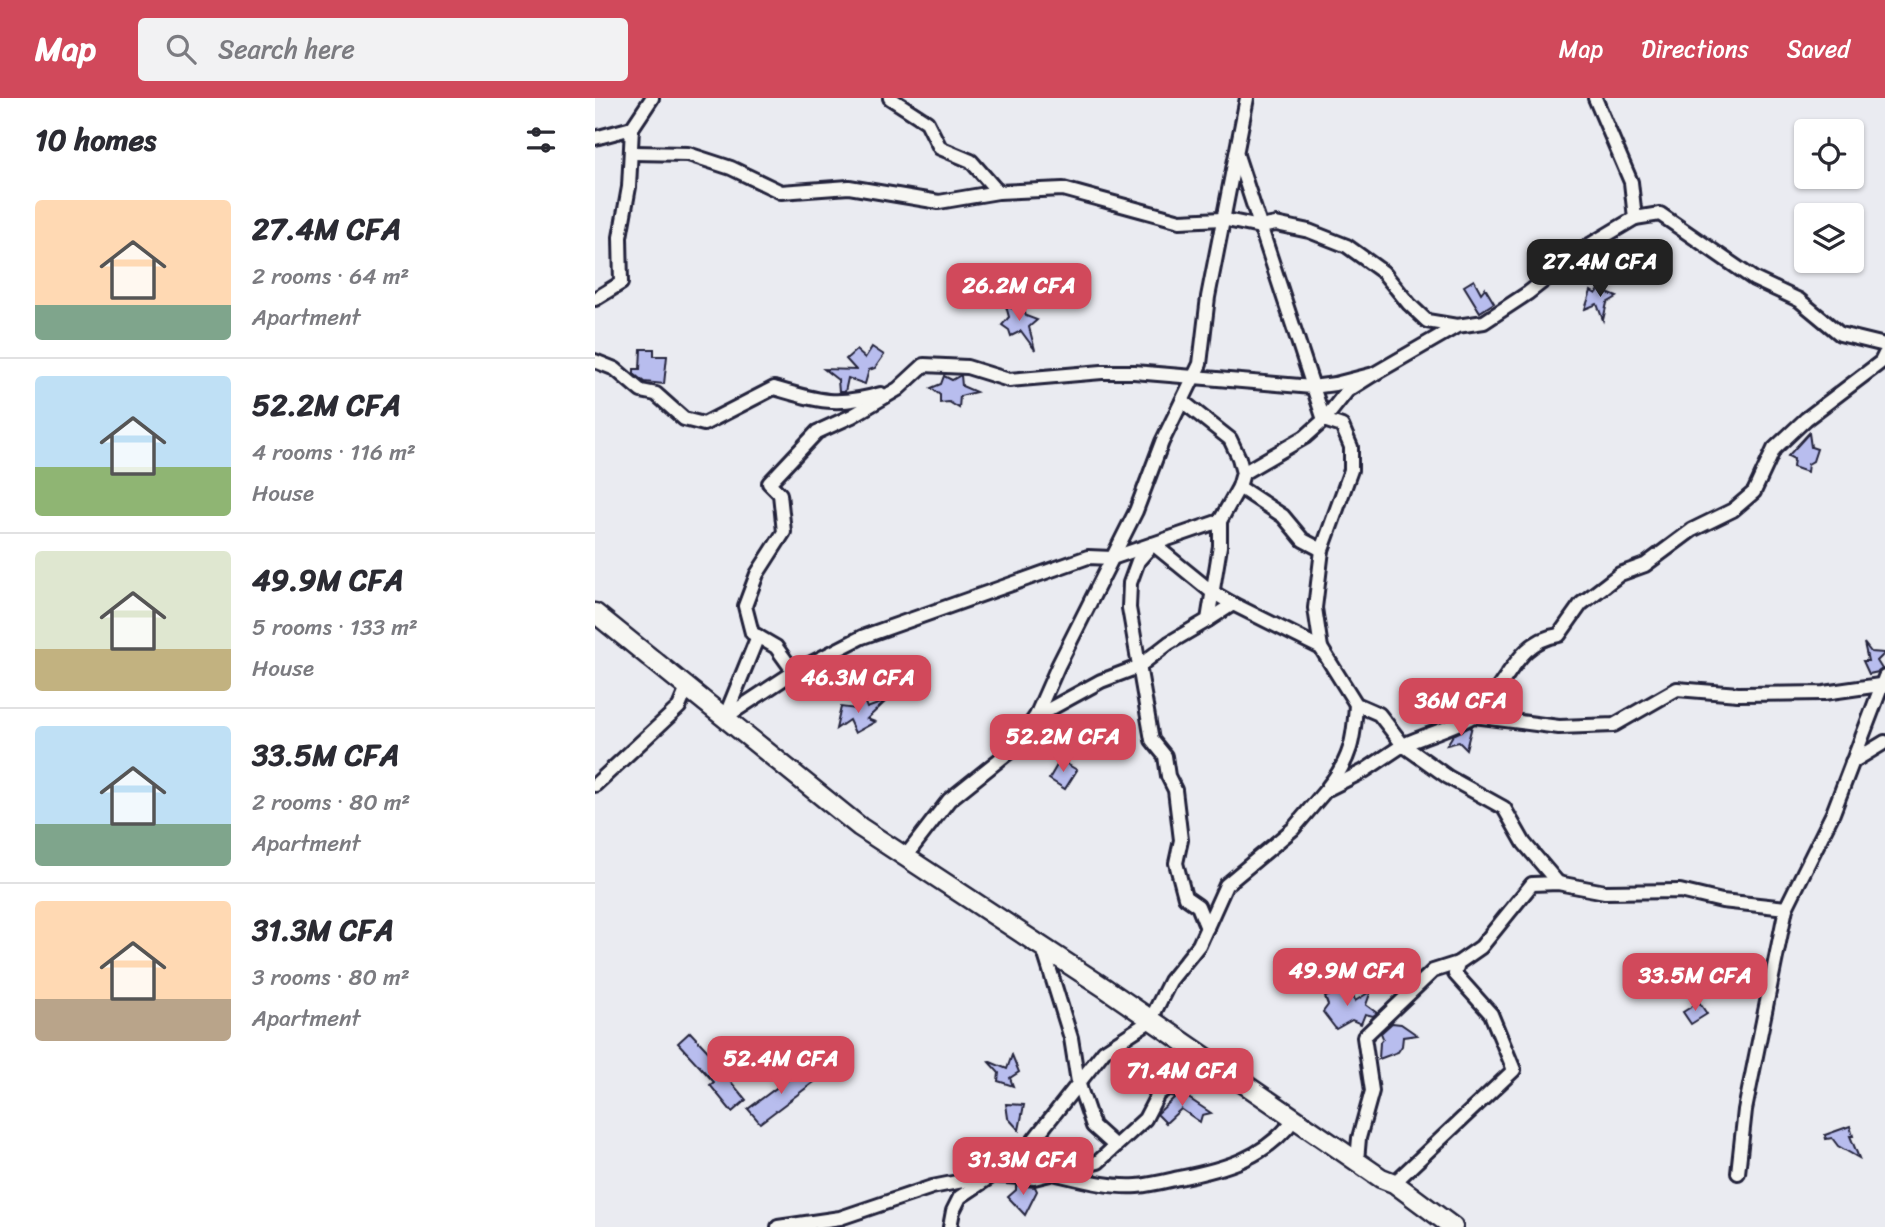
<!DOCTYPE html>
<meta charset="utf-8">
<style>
:root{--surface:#fff;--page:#f2f2f3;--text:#2b2b33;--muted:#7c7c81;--line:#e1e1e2;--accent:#d1495b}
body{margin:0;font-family:Sriracha,sans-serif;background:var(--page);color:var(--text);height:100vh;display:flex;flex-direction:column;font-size:26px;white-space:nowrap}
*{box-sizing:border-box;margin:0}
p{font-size:23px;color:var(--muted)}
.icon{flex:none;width:38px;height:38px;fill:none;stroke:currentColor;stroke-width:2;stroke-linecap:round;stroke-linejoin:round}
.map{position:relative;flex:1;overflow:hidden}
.panel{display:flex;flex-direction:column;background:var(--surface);width:595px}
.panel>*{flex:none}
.buttons{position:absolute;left:1199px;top:21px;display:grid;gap:14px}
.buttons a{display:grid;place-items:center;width:70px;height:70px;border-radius:7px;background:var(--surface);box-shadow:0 2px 5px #0004;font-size:35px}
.price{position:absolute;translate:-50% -60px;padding:0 16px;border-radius:14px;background:var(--accent);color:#fff;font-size:23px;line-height:46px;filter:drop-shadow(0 2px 4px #0008)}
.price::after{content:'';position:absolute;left:50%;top:42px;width:21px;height:16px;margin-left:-10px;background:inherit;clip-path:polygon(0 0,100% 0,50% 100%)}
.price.selected{background:#222;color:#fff}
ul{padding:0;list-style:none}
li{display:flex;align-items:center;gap:21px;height:175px;padding:0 35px}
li+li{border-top:2px solid var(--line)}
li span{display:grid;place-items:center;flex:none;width:196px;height:140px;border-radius:7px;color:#555}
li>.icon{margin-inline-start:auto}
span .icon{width:84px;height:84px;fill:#fffc;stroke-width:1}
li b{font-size:30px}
h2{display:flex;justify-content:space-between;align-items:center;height:84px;padding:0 35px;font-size:30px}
header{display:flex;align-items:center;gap:42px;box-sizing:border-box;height:98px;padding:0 35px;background:var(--accent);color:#fff}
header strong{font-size:33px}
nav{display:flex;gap:38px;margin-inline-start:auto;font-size:24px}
.search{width:490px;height:63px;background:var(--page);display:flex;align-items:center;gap:18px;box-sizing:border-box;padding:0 24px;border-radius:7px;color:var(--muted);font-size:26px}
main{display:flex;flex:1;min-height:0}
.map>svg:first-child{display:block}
.building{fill:#b8bdee;stroke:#22223b;stroke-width:2}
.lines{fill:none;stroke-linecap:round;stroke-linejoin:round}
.street-casing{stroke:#22223b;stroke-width:18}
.secondary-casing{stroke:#22223b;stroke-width:23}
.street{stroke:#f6f6f2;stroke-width:12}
.secondary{stroke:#f6f6f2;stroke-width:18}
</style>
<header>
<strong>Map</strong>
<div class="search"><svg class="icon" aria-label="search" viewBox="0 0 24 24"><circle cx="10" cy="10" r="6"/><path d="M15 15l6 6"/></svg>Search here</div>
<nav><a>Map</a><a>Directions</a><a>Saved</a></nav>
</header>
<main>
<section class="panel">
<h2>10 homes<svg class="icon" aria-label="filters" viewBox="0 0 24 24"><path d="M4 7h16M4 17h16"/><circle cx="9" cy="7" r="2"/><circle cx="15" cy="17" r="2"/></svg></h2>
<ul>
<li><span style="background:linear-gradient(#ffd9b3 75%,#7fa58c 0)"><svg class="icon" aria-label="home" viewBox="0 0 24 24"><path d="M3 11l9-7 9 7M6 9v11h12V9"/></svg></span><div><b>27.4M CFA</b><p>2 rooms · 64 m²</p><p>Apartment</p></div></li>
<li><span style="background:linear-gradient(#bfe0f5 65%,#8fb573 0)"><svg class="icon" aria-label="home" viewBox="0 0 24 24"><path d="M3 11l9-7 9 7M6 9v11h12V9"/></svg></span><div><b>52.2M CFA</b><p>4 rooms · 116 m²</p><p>House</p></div></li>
<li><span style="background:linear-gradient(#dfe7d0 70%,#c2b280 0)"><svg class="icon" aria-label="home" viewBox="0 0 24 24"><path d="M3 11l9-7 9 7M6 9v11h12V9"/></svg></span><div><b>49.9M CFA</b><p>5 rooms · 133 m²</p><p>House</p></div></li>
<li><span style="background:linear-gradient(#bfe0f5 70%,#7fa58c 0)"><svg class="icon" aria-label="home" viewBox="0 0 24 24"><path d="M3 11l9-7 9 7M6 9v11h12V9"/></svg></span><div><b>33.5M CFA</b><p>2 rooms · 80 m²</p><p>Apartment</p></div></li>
<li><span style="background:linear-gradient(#ffd9b3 70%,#b9a48a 0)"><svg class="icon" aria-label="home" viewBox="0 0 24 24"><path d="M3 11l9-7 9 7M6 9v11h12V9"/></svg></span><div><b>31.3M CFA</b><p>3 rooms · 80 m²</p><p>Apartment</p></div></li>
</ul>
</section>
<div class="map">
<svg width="1290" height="1129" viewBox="0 0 1290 1129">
<rect width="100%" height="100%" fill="#eaebf1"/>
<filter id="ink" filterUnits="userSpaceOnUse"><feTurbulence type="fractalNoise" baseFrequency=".0143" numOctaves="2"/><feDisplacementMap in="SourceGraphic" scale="14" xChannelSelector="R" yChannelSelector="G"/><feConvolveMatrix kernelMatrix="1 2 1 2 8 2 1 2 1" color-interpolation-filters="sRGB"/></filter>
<g filter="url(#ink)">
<g class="building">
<path d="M 879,182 L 886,195 L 890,190 L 899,205 L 885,214 L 869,188 Z"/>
<path d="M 1011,182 L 1012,195 L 1022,199 L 1012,205 L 1008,222 L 1002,206 L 990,211 L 996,193 L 1001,196 Z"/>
<path d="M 411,208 L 422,212 L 428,208 L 431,218 L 442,222 L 434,229 L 440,252 L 426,233 L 416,238 L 414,232 L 407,227 L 414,219 Z"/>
<path d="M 277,249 L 289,257 L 280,270 L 274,272 L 270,286 L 253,280 L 250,294 L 244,294 L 243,282 L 229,271 L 261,272 L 251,261 L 261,252 L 270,260 Z"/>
<path d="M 46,251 L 59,251 L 59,258 L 72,258 L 69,286 L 49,284 L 39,276 L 39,271 L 45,271 Z"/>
<path d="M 366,277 L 367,288 L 381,294 L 365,298 L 364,310 L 354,304 L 345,305 L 345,297 L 336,290 L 346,286 L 349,278 L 357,282 Z"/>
<path d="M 1214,335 L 1216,349 L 1222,351 L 1218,363 L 1213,366 L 1212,374 L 1198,369 L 1199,361 L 1193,358 Z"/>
<path d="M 1269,545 L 1276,554 L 1290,555 L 1282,563 L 1287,571 L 1283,574 L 1274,576 L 1268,563 L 1273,563 Z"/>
<path d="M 265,592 L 272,610 L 291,603 L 272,621 L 280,624 L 260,635 L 254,622 L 241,631 L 246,609 L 261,611 Z"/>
<path d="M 877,628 L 871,651 L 864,644 L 852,647 L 858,637 Z"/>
<path d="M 465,662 L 482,672 L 470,691 L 454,681 Z"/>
<path d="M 756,889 L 760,903 L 776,893 L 771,907 L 782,915 L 778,918 L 770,916 L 766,926 L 757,922 L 741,931 L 728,914 L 733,907 L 730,899 Z"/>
<path d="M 1104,904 L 1112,916 L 1096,926 L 1088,914 Z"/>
<path d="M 797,925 L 806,926 L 822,937 L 808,939 L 807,948 L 803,954 L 784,961 L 785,944 L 788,940 L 786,935 Z"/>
<path d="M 95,934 L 122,963 L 120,965 L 151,1002 L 137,1014 L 115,987 L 119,984 L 83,945 Z"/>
<path d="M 417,957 L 424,974 L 415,980 L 418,988 L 403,983 L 404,975 L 393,963 L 412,971 Z"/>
<path d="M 208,970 L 219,984 L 165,1025 L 153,1011 Z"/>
<path d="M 587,991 L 586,995 L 616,1015 L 607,1017 L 605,1024 L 586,1011 L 571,1025 L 562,1016 L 580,999 L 575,998 Z"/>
<path d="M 411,1006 L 429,1007 L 424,1032 L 413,1020 Z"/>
<path d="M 1255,1028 L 1258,1038 L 1255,1038 L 1264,1060 L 1243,1048 L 1237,1040 L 1231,1041 L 1230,1037 Z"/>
<path d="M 421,1087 L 440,1089 L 442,1093 L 430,1117 L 413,1099 L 421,1092 Z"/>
</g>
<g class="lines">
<defs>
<g id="street">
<path d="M 295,0 L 332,24 L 345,50 L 376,63 L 403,94 L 468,91 L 585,123 L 627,121 L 665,129 L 681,126 L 714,133 L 752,148 L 788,174 L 814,206 L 832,223 L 862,228"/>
<path d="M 0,40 L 37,30"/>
<path d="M 38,55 L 93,56 L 136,70 L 186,94 L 254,89 L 344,104 L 403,94"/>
<path d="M 642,57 L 729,322 L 747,328 L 756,349 L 756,372 L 727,452 L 720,510 L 726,550"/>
<path d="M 1040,120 L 1065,116 L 1159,181 L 1204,202 L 1245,236 L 1290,247"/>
<path d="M 0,201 L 26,185 L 25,139 L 34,89 L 37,30 L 57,0"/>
<path d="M 0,263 L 20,271 L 46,293 L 61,296 L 89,321 L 109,326 L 179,290 C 223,303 241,309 286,296"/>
<path d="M 648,375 L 710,339 L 729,322 L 752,293 L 779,276 L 862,228 L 889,224 L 933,195 L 993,148 L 1040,120 L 1036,84 L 1000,0"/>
<path d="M 644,389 L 688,418 L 708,442 L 727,452"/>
<path d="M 613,522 L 638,506 L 726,550 L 761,606 L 784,616 L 808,647 C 825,639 868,626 879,617 C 912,592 919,543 964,537 L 986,506 L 1025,476 L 1050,467 L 1097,432 L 1138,412 L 1159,394 L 1179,351 L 1211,321 L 1286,264 L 1290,256"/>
<path d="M 199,574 L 181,549 L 157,535 L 150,508 L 162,476 L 189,434 L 185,396 L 174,385 L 222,334 L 257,318 L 303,291 L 329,267 L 372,269 L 414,282 L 507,274 L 539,274 L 717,289 L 740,286 L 779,276"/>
<path d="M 442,618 L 506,583 L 543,569 L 574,545 L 613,522 L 625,448 L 625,423 L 644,389 L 648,375 L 644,360 L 635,341 L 587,303"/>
<path d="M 879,618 L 964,629 L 1019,627 L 1082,591 L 1143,596 L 1229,595 L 1285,587"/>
<path d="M 130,619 L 163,538"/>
<path d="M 129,620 L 199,574 L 267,539 L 493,459 L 517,460 L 625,423"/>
<path d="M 1257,664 L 1290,644"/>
<path d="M 0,687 L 84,609 L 92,590"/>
<path d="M 733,689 C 756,661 759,641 761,606"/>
<path d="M 310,759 L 354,702 L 419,650 L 441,618 L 463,568 L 541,413 L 567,344 L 605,266 L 613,199 L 652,0"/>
<path d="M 612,830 L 603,808 L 590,799 L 581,765 L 586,742 L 580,692 L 573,678 L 570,658 L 557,642 L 534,510 L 535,485 L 543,463 L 558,446 L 617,494 L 638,506"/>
<path d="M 448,850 L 476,940 L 483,984 L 498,1028 L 519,1047"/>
<path d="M 762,1063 L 764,1040 L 777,993 L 769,939 L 838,873 L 863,865"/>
<path d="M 1143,1075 L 1150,1012 L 1191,810 L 1238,715 L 1290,579"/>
<path d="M 462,1076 C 487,1082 516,1090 542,1088 C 556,1087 571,1083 584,1080 C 630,1071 671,1060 700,1020"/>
<path d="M 799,1085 L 919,972 L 896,916 L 860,876 L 863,865 L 886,849 L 937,786 L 963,785 L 1010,794 L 1085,793 L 1127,803 L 1191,810"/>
<path d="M 183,1129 L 245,1120 L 337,1089 L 398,1077 L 426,1058 L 509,953 L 555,923 L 575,883 L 604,847 L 631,787 L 698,731 L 731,692 L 769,673 L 808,647 L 853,679 L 909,710 L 929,745 L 963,785"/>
<path d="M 355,1129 L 358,1113 L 365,1099 L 398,1077 L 439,1080 L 503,1064 L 550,1021 L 563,996 L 584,982 L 606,956"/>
</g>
<path id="secondary" d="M 0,515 L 265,729 L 510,890 L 786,1080 L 799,1085 L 858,1129"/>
</defs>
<use href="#street" class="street-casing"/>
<use href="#secondary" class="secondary-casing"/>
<use href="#street" class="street"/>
<use href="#secondary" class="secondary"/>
</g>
</g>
</svg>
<div class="buttons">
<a><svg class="icon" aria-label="locate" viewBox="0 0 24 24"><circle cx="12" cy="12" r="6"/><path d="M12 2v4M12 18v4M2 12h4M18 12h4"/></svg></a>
<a><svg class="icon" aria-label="layers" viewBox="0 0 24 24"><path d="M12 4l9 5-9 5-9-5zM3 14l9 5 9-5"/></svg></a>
</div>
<b class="price selected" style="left:1005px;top:201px">27.4M CFA</b>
<b class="price" style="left:424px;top:225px">26.2M CFA</b>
<b class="price" style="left:263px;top:617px">46.3M CFA</b>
<b class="price" style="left:866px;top:640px">36M CFA</b>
<b class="price" style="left:468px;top:676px">52.2M CFA</b>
<b class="price" style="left:752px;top:910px">49.9M CFA</b>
<b class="price" style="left:1100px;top:915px">33.5M CFA</b>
<b class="price" style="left:186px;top:998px">52.4M CFA</b>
<b class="price" style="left:587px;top:1010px">71.4M CFA</b>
<b class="price" style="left:428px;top:1099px">31.3M CFA</b>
</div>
</main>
